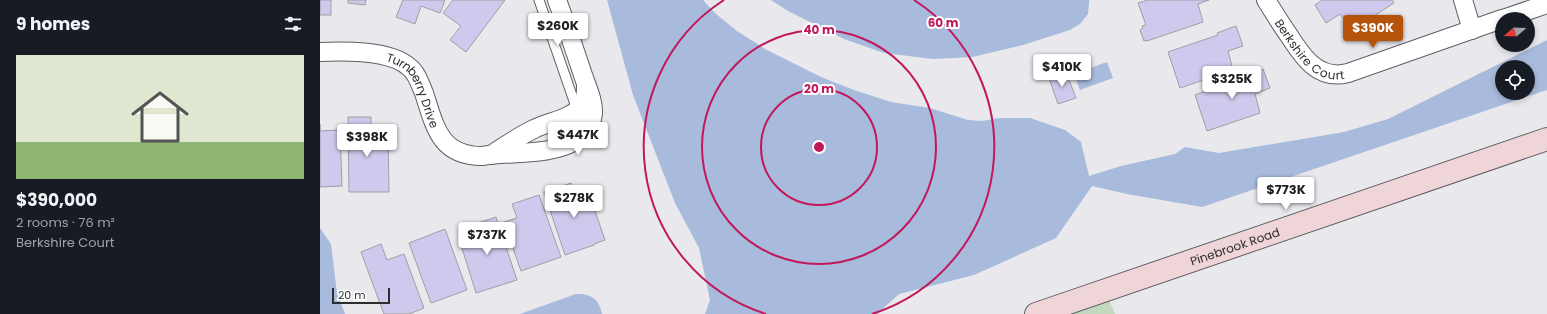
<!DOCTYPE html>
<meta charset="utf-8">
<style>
:root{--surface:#171b24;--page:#242831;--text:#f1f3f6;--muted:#9ea1a6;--accent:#b45309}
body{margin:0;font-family:Poppins,sans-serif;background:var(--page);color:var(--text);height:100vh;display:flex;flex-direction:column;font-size:15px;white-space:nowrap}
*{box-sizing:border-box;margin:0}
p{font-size:13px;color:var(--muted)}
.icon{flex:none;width:22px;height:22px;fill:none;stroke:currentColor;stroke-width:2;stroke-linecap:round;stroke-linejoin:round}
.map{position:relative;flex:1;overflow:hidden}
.sheet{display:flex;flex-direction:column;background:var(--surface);width:320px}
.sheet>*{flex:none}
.needle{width:26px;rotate:251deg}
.buttons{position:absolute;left:1175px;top:12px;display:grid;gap:8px}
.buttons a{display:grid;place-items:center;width:40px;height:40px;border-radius:50%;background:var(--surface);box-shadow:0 2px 6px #0003;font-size:20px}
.scale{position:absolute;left:12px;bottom:10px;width:58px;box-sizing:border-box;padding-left:4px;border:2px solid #2e2e30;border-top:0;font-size:11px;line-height:14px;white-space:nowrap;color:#2e2e30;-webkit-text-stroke:3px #fff;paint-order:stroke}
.price{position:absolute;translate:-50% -34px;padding:0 9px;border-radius:4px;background:#fff;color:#222;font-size:13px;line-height:26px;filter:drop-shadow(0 1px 2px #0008)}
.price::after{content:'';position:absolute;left:50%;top:24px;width:12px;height:9px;margin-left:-6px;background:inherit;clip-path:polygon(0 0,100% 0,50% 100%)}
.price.selected{background:var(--accent);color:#fff}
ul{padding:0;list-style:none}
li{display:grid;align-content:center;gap:8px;height:212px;padding:0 16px}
li span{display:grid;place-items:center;height:124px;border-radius:0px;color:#555}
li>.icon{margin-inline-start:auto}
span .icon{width:72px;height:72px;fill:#fffc;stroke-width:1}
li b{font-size:17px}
h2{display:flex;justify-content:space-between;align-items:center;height:48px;padding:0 16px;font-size:17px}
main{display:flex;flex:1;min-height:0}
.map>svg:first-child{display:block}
.green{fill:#c3d8be}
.water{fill:#a8bbdc;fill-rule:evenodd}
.building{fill:#d1c9ed;stroke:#9f9ea3}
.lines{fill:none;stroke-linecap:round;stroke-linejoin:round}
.lane-casing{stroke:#5f5f64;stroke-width:11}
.street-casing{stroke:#5f5f64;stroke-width:20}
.secondary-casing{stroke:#5f5f64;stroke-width:24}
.lane{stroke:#fff;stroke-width:9}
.street{stroke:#fff;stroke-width:18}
.secondary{stroke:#efd5d8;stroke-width:22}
.ring{fill:none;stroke:#c2185b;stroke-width:2}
.labels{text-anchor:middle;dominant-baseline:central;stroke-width:4;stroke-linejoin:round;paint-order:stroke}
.street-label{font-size:12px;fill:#2e2e30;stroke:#fff}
.centre{fill:#c2185b;stroke:#fff;stroke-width:2}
.ring-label{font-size:12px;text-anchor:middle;font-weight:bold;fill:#c2185b;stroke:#fff;stroke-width:4;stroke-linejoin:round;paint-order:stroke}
</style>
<main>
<section class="sheet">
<h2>9 homes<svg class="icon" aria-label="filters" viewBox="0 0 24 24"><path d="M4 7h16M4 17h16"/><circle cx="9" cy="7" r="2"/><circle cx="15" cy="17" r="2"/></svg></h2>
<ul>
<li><span style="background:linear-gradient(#dfe7d0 70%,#8fb573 0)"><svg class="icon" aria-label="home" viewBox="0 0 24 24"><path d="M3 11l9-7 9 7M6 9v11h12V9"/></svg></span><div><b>$390,000</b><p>2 rooms · 76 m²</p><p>Berkshire Court</p></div></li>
</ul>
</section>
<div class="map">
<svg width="1227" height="314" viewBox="0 0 1227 314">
<rect width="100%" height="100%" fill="#e8e8ed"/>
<path class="green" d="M 789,300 L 795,314 L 748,314 Z"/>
<g class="water">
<path d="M 287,0 L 383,0 L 396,14 L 417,31 L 445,49 L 501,77 L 534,90 L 571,102 L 610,108 L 648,120 L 662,121 L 679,118 L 710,118 L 745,130 L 761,142 L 769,176 L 801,166 L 855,154 L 865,147 L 899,153 L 1024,132 L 1068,119 L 1227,40 L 1227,90 L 882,207 L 807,194 L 772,186 L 736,238 L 654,275 L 579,294 L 557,314 L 385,314 L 390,300 L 379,248 L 355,203 L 313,95 ZM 1182,67 L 1208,67 L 1208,93 L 1182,93 Z"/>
<path d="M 451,0 L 769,0 L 769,2 L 768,14 L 760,24 L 750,30 L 703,45 L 652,57 L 613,59 L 564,53 L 524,39 L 468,11 Z"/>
<path d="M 787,62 L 793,78 L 760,90 L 754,74 Z"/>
<path d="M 0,228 L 11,244 L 17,293 L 25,314 L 0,314 Z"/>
<path d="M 256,294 C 271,293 279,299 282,314 L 200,314 Z"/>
</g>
<g class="building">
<rect x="0" y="0" width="11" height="15"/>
<path d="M 28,0 L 46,0 L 45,5 L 28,3 Z"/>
<path d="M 83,0 L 125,0 L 120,13 L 101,6 L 95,24 L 76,17 Z"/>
<path d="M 133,0 L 185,0 L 146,52 L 130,40 L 141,26 L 123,13 Z"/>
<path d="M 828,0 L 889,0 L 878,4 L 883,22 L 827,41 L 827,40 L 824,41 L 820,30 L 823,28 L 822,26 L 826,25 L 818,3 Z"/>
<path d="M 1002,0 L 1072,0 L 1074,3 L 1032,30 L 1020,14 L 1006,23 L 995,5 Z"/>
<path d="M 916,26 L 923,46 L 908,51 L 913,70 L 860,88 L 848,52 L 898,35 L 897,33 Z"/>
<path d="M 943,69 L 950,88 L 935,94 L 940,113 L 887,131 L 875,95 L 924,77 L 924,75 Z"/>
<path d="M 746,72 L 756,98 L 738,104 L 729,78 Z"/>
<path d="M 28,117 L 51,117 L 51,134 L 68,134 L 69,192 L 29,192 Z"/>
<path d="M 0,124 L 0,131 L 20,130 L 22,186 L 0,187 Z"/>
<path d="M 251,183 L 255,195 L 268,191 L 285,240 L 274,244 L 274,245 L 245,255 L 224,192 Z"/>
<path d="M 219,195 L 241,257 L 201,271 L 184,222 L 197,218 L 192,204 Z"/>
<path d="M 176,217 L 197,280 L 156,293 L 141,245 L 148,243 L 143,228 Z"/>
<path d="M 125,229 L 147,290 L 111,303 L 89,243 Z"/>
<path d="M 61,244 L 67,260 L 84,254 L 104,308 L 89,314 L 64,314 L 41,252 Z"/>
</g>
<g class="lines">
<defs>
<path id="lane" d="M 219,0 L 265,133"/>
<g id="street">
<path id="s1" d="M 946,0 C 953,11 960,23 968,34 C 982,56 998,81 1028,73 L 1182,19"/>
<path d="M 1143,0 L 1152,30"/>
<path d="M 1183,19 L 1227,4"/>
<path id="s2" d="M 0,52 C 24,51 70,50 89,67 C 97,73 100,84 104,93 C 115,127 120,156 162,156 C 189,152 218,155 244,146 C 259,141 271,130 273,114 C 274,100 266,85 262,72 C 254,48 246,24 237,0"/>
<path d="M 171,155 C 185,146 199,136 214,129 C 229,121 250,120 261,106 C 266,101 266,93 266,86"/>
</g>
<g id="secondary">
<path id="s3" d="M 716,314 L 1227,139"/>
</g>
</defs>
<use href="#lane" class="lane-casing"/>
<use href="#street" class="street-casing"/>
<use href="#secondary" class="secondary-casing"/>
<use href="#lane" class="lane"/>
<use href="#street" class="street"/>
<use href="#secondary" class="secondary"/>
</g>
<g class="ring">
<circle cx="499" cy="147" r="58"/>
<circle cx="499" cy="147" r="117"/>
<path d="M446 314A175 175 0 0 1 404 0M594 0A175 175 0 0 1 552 314"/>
</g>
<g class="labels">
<g class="street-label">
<text stroke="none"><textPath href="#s1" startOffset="69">Berkshire Court</textPath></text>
<text stroke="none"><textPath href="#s2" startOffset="113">Turnberry Drive</textPath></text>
<text stroke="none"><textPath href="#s3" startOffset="210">Pinebrook Road</textPath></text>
</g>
</g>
<circle cx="499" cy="147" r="6" class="centre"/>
<g class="ring-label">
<text x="623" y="27">60 m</text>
<text x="499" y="34">40 m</text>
<text x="499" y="93">20 m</text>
</g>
</svg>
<div class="buttons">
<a><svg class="needle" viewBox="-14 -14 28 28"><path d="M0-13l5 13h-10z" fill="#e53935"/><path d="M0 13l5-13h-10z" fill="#9ea1a6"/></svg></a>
<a><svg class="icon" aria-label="locate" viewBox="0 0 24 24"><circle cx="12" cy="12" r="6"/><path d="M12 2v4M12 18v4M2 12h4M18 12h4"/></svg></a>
</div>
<div class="scale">20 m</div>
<b class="price" style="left:238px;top:47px">$260K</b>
<b class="price selected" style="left:1053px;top:49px">$390K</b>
<b class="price" style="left:742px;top:88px">$410K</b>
<b class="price" style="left:912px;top:100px">$325K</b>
<b class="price" style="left:258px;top:156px">$447K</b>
<b class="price" style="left:47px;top:158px">$398K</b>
<b class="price" style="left:966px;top:211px">$773K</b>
<b class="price" style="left:254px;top:219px">$278K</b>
<b class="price" style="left:167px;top:256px">$737K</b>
</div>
</main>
